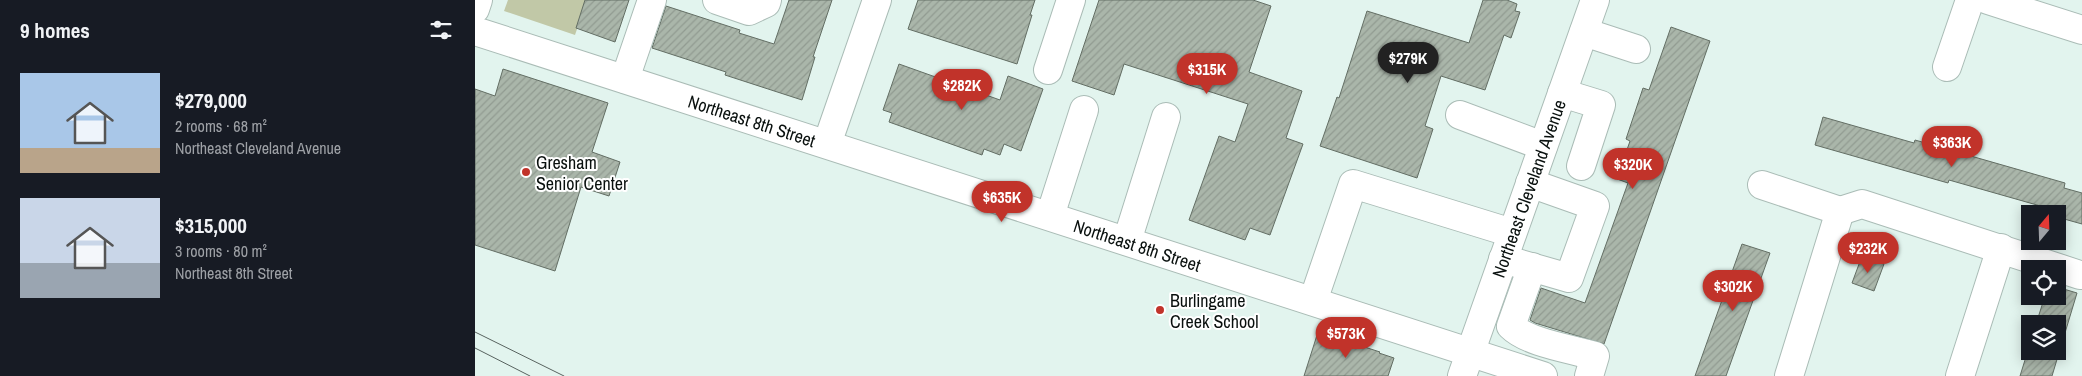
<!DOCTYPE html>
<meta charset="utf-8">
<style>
:root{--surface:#171b24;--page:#20242c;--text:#f1f3f6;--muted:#9ea1a6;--accent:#c1332a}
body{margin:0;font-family:"Archivo Narrow",sans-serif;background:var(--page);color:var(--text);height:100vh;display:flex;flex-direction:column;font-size:19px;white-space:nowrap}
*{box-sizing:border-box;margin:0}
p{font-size:16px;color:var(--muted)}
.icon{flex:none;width:28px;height:28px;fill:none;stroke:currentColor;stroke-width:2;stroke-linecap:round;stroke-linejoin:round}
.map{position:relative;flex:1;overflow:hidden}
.side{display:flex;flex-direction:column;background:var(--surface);width:475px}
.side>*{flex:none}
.needle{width:32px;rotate:19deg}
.tools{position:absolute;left:1546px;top:205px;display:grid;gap:10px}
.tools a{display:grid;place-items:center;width:45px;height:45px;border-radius:0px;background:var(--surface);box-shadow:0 2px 12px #0003;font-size:25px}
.price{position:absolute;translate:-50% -42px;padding:0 11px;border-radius:18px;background:var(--accent);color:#fff;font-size:16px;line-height:32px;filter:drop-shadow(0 1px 2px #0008)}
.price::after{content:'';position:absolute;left:50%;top:30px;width:15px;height:11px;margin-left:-8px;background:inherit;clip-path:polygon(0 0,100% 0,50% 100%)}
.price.active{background:#222;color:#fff}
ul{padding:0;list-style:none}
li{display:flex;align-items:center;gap:15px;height:125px;padding:0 20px}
li span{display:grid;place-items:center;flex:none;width:140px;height:100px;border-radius:0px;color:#555}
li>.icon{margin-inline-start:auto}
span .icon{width:60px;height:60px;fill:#fffc;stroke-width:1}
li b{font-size:21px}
h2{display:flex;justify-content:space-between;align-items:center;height:60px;padding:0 20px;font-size:21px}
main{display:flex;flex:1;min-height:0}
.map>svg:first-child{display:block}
.green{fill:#c1c8a7}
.building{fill:url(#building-hatch);stroke:#636e64}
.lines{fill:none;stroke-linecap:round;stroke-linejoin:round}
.minor-casing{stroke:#aabcb6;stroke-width:30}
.major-casing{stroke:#aabcb6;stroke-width:30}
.minor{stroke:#fff;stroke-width:28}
.major{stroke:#fff;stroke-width:28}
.tram{stroke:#58635f;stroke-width:1}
.poi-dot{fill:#c1332a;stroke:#fff;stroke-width:2}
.labels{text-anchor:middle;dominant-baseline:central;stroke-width:4;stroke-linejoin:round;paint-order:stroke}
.street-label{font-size:18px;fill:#09100e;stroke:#fff}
.poi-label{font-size:18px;fill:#09100e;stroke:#fff;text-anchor:start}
</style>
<main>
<section class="side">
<h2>9 homes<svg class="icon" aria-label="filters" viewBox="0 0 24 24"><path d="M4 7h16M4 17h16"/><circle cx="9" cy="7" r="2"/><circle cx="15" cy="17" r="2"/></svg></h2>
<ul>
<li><span style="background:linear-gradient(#a9c7e8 75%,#b9a48a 0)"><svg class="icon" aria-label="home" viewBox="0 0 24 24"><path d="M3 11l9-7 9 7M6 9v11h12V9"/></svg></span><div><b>$279,000</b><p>2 rooms · 68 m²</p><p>Northeast Cleveland Avenue</p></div></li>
<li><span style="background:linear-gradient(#c9d6e8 65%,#9aa5b1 0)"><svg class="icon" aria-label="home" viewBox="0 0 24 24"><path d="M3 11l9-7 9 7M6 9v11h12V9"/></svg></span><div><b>$315,000</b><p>3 rooms · 80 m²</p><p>Northeast 8th Street</p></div></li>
</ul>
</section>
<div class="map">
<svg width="1607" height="376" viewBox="0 0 1607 376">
<defs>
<pattern id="building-hatch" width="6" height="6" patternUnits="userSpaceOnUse" patternTransform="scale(1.25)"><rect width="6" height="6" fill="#aab6aa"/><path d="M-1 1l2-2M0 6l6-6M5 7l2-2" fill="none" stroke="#919b91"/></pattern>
</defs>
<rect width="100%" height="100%" fill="#e2f4ee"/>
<path class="green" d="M 33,0 L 112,0 L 100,35 L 29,11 Z"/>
<g class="building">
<path d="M 110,0 L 154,0 L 140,42 L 101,28 Z"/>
<path d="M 314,0 L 357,0 L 338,57 L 340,57 L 327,100 L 250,75 L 251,72 L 177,48 L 191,6 L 265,30 L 264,33 L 299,44 Z"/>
<path d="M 443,0 L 560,0 L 555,15 L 557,15 L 542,64 L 433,29 Z"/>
<path d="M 624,0 L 778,0 L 796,6 L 774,72 L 827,91 L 811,138 L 828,144 L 795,235 L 775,228 L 770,240 L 714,220 L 744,136 L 760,142 L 773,104 L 649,64 L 639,95 L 597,81 Z"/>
<path d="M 1008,0 L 1032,0 L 1042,4 L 1040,11 L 1045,12 L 1036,38 L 1029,35 L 1010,90 L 966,76 L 950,126 L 958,129 L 942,178 L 845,146 L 862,97 L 864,98 L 892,11 L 994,43 Z"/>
<path d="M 1196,27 L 1235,41 L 1129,344 L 1060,323 L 1055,320 L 1066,288 L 1110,303 L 1153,183 L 1142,179 L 1155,141 L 1151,139 L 1168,88 L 1174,90 Z"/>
<path d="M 424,64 L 525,100 L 533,76 L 568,89 L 546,151 L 529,144 L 525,155 L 509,149 L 507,155 L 414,122 L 417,113 L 408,110 Z"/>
<path d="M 28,69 L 133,103 L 117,152 L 145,162 L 134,196 L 106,187 L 80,271 L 0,245 L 0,89 L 20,96 Z"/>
<path d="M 1348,117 L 1439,143 L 1440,140 L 1590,183 L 1589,188 L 1607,193 L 1607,224 L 1582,217 L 1582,214 L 1567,213 L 1569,207 L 1474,180 L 1473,183 L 1340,145 Z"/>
<path d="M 1267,244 L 1295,253 L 1251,376 L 1220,376 Z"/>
<path d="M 1387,256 L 1409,264 L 1399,291 L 1377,283 Z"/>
<path d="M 1582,287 L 1602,293 L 1577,376 L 1545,376 L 1555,344 L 1555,351 L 1582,351 L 1582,324 L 1561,324 L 1570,296 L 1582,296 Z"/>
<path d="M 843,332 L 905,352 L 904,353 L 919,358 L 913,376 L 829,376 Z"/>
</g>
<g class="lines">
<defs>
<g id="minor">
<path d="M 242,0 L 274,11 L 291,3 L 292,0"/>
<path d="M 1513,0 L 1607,30"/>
<path d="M 0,9 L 3,0"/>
<path id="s1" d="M 0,31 L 1068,376"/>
<path d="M 1109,32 L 1161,49"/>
<path d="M 1472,67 L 1495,0"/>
<path d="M 573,70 L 596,0"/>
<path d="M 150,79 L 177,0"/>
<path d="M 1087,93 L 1126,105 L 1106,166"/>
<path d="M 985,115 L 1068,146"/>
<path d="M 352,144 L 402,0"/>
<path d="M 1287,185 L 1365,211 L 1314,376"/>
<path d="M 1365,211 L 1387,204 L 1605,275"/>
<path d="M 575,216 L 609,110"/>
<path d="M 652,241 L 691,117"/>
<path d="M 1028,259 L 1094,278 L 1120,206 L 1055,183"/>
<path d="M 1057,267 L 1036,326 C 1053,343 1097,349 1120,356 L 1114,376"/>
<path d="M 838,301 L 878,184 L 1037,233"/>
<path d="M 1485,376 L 1526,248"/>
</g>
<g id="major">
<path id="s2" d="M 987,376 L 1120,0"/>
</g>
</defs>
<use href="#minor" class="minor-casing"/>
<use href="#major" class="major-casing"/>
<use href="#minor" class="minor"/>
<use href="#major" class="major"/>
<g class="tram">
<path d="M 0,332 L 89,376"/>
<path d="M 0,348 L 55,376"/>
</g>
</g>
<g class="poi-dot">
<circle cx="51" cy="172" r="5"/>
<circle cx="685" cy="310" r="5"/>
</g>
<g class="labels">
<g class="street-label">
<text stroke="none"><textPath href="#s1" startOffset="291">Northeast 8th Street</textPath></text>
<text stroke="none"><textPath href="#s2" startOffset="199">Northeast Cleveland Avenue</textPath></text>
<text stroke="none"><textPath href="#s1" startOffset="696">Northeast 8th Street</textPath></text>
</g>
<g class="poi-label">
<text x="61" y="162">Gresham<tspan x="61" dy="21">Senior Center</tspan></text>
<text x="695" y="300">Burlingame<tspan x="695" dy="21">Creek School</tspan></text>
</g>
</g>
</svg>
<div class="tools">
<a><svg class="needle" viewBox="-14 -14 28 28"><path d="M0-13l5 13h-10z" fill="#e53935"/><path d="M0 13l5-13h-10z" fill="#9ea1a6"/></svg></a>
<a><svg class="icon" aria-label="locate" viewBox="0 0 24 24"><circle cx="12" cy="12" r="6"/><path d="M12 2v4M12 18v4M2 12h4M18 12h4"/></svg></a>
<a><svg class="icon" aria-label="layers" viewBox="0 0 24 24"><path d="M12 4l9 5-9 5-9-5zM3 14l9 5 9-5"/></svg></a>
</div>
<b class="price active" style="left:933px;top:84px">$279K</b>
<b class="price" style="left:732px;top:95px">$315K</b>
<b class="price" style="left:487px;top:111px">$282K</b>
<b class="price" style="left:1477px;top:168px">$363K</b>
<b class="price" style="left:1158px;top:190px">$320K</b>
<b class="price" style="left:527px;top:223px">$635K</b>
<b class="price" style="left:1393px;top:274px">$232K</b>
<b class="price" style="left:1258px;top:312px">$302K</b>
<b class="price" style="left:871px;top:359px">$573K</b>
</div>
</main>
